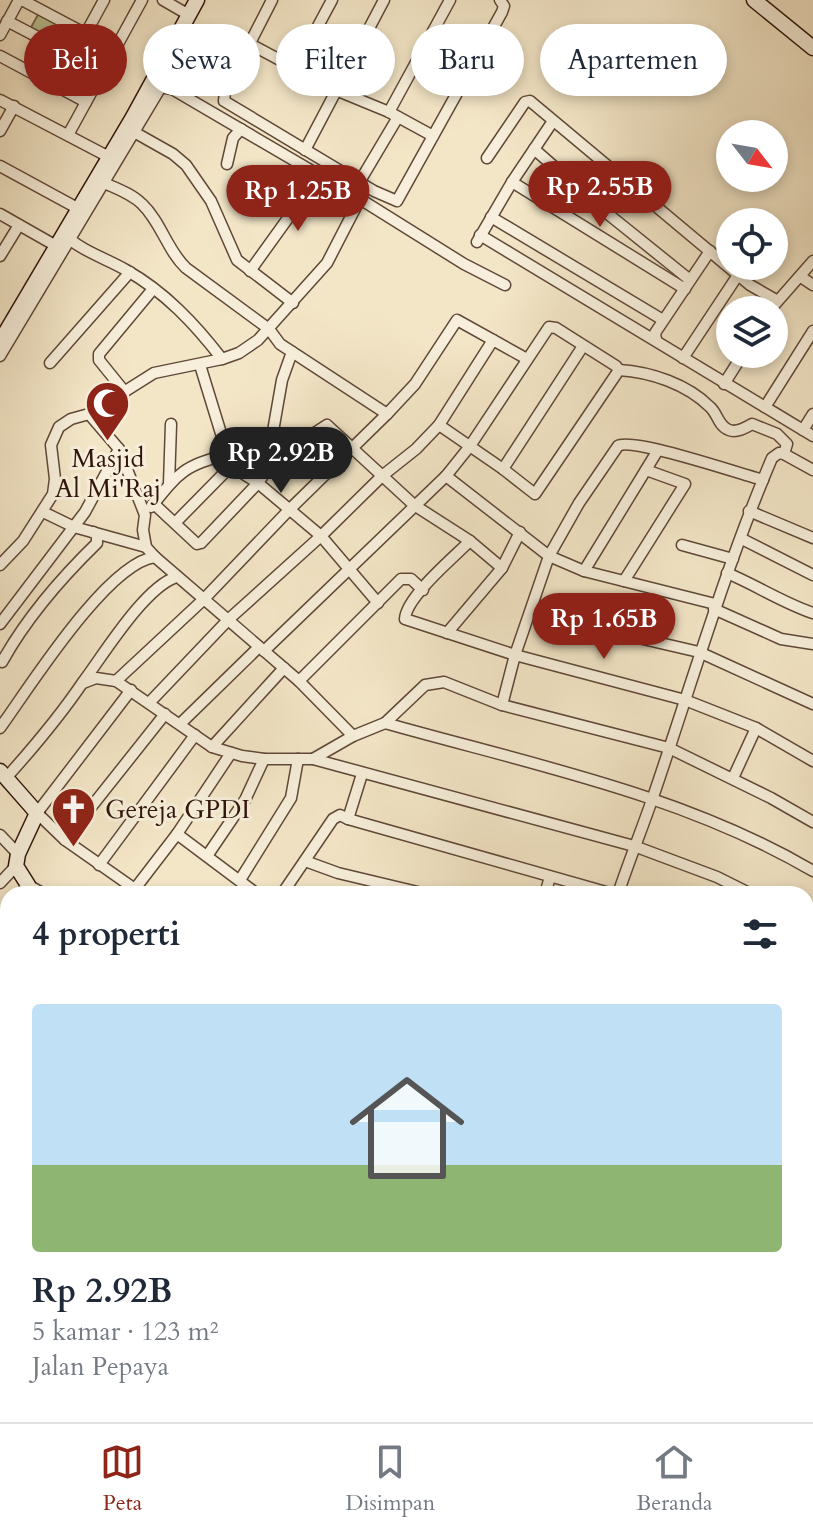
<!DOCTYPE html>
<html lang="id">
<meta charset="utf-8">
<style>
:root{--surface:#fff;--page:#f6f6f7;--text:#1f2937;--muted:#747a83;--line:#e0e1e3;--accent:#8f2418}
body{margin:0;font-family:Cardo,serif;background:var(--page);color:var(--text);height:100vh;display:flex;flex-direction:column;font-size:30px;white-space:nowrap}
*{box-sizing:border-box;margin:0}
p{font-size:26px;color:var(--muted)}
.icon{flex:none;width:44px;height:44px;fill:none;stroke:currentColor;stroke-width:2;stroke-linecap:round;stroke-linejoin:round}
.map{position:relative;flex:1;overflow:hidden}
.panel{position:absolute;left:0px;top:886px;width:814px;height:536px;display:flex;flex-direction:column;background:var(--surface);border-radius:24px 24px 0 0;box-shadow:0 4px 12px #0003}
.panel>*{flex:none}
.hud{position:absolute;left:24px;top:24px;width:766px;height:72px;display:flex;gap:16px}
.needle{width:52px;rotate:121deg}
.buttons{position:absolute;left:716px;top:120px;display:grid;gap:16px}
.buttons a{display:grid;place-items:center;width:72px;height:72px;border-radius:50%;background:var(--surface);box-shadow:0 4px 12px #0003;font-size:40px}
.price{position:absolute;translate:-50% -68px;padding:0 18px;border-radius:28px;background:var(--accent);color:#fff;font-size:26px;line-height:52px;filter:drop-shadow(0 2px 4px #0008)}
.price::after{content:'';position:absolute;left:50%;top:48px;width:24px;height:18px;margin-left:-12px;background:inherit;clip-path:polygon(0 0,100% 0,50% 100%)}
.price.on{background:#222;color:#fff}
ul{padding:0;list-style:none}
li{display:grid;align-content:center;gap:16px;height:424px;padding:0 32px}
li span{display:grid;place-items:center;height:248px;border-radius:8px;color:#555}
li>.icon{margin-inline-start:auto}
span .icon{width:144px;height:144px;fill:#fffc;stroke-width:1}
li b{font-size:34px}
h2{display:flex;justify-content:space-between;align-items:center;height:96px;padding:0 32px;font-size:34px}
.chip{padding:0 28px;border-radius:36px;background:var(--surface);box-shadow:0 4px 12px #0003;font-size:28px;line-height:72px}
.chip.on{background:var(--accent);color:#fff}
.tabs{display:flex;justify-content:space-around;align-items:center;height:112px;border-top:2px solid var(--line);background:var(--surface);font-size:22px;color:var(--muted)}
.tabs a{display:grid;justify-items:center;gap:4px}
.tabs .on{color:var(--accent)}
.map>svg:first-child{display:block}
.green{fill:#bdc494;stroke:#766c4e;stroke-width:2}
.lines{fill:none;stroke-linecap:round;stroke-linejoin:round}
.street-casing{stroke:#604838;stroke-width:13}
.secondary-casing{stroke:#2f1409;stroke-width:17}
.street{stroke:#f7efdb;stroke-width:10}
.secondary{stroke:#f7efdb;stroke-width:14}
.labels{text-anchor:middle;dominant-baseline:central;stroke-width:6;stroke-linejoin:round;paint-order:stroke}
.poi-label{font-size:26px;fill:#2f1409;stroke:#f7efdb}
</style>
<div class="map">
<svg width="813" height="1422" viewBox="0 0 813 1422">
<rect width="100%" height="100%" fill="#f3e6c7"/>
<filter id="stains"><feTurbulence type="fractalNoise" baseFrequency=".0025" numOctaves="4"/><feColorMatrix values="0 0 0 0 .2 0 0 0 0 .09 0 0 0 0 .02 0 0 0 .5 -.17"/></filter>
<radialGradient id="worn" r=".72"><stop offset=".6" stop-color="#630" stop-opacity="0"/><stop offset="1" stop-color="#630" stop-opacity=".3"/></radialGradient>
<path class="green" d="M 40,11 L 82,34 L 71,54 L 29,31 Z"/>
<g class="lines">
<defs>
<g id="street">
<path d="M 22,0 L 86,34"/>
<path d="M 163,0 L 189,15"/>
<path d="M 272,0 L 225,92 L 224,101 L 374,191 L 397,201 L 502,12 L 504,6 L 500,0"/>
<path d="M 7,21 L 74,56"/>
<path d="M 0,35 L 19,0"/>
<path d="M 250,44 L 338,91 L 389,112 L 433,136"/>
<path d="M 0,56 L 86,102"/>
<path d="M 295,69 L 332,0"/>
<path d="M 57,86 L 104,0"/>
<path d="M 0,100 L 109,157"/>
<path d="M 389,112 L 450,0"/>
<path d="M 134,128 L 134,132 L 173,154 L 186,165 L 211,201 L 237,260 L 293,303"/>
<path d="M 0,131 L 14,106"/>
<path d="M 68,135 L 142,0"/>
<path d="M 534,149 L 608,214 L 690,280"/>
<path d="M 305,150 L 384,0"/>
<path d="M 487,158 L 525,102 L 530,101 L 750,285 L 776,300"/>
<path d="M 227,164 L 233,138 L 241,129"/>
<path d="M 0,166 L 79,209"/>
<path d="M 101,176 L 102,182 C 115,188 131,193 142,204 C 161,222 167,250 186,268 L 269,329 L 280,344 L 387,414"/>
<path d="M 360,181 L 398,117"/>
<path d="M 512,182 L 685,289"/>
<path d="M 0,214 L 58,247"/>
<path d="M 491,217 L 663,320"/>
<path d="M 480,235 L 813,436"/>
<path d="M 66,236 C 82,251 107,259 126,270 C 165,292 195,324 222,359"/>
<path d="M 477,242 L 512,182 L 553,121"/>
<path d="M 0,256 L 19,225"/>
<path d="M 250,271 L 319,175"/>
<path d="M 801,277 L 813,285"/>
<path d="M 770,310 L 813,261"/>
<path d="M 656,340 L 655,333 L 710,251"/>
<path d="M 0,356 L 161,87 L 172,89 L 360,199 L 464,264 L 505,285"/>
<path d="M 683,358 L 738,275"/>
<path d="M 50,363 L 130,272"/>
<path d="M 200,365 L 231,466 L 258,483 L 321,536 L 378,603"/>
<path d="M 619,370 C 651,372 687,384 710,407 C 718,414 718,426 729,430 C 737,433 745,428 752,424 L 777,434 L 787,444 L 784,454"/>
<path d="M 724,384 L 743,354"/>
<path d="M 124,391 L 99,360 L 99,354 L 153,289"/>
<path d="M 765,407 L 813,331"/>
<path d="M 89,414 L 119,449 L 145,515 L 143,530 L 146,547 L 155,557 L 299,681 L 353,736"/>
<path d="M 803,430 L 813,414"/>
<path d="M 268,463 L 327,425 L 414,505 L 470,541 L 502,568"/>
<path d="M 503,469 L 583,346"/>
<path d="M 446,476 L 549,556 L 584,571 L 715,604"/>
<path d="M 169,484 L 171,424"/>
<path d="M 154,504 L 197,544 L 201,543 L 258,483 L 266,471 L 282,380 L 292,352"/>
<path d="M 151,507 C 177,475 183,465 226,455"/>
<path d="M 749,511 L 813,538"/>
<path d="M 43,512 L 74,527 L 146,547"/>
<path d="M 175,523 L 231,466"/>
<path d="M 742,539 L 813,575"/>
<path d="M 470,541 C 454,557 406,597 405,619 L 515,655 L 685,700 L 756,728 L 813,761"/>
<path d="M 682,545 L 733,559"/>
<path d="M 0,565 L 23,541 L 53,494 L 55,479 L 51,445 L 59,427 L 71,419 L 89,414 L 154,373 L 222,359 L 239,353 L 258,340 L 327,263 L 360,199"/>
<path d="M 584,571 L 658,450"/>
<path d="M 727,573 C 756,585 783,603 813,613"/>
<path d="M 624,581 L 685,484 L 646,470"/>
<path d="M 714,609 L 781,639 L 813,644"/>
<path d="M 531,613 L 699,652 L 813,704"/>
<path d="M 0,624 L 85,512 L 119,449"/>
<path d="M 447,633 L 502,568 L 520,532"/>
<path d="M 264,651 L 446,476 L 470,446 L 549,327 L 556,328 L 616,366 L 619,370 L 535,494 L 503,469 L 439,425"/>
<path d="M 2,662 C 27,617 60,579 97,543 L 97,535 L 93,532"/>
<path d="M 116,681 L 203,600 L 288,511 L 387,414 L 415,384 L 457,320 L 527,359"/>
<path d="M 299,681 L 401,579 L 411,579 L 423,590"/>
<path d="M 83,683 L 96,678 L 116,681 L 212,747 L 242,756 L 264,759 L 313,759 L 634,846 L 717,877 L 751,894"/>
<path d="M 131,690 L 37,813 L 65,840 L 142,894"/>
<path d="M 149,703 L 229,619 L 321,536 L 382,476 L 416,449 L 439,425 L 493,340"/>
<path d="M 502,705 L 515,655 L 549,556 L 579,503 L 618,446 C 632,437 740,474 763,480"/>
<path d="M 385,723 C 530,764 682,794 813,871"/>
<path d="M 180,724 L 259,647"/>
<path d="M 0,728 C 29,688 107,563 155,557"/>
<path d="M 212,747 L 284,668"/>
<path d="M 313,759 L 353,736 L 385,723 L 425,685 L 444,682 L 502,705 L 669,748 L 771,798 L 813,822"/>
<path d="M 6,778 C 33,748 60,716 83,682 C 104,654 144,588 176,577"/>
<path d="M 733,778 L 756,728"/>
<path d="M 348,819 L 362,774"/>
<path d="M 177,834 L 257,894"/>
<path d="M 0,835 L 18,854"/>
<path d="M 65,840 L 165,714"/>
<path d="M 207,856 L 245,800 L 264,759"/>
<path d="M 305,861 L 338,873 L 426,894"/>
<path d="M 99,865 L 195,735"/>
<path d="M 240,880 L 291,798 L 298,759"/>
<path d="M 0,883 L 16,866"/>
<path d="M 28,885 L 44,894"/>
<path d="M 134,890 L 177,834 L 231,753"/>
<path d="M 282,894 L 333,819 L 340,815 L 348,819 L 613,894"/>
<path d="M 545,894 L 550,877"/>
<path d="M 618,894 C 629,861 642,829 653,797 C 692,683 725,568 772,458 L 779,453 L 784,454 L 813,470"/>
<path d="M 806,926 L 813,930"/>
<path d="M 0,967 L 8,972"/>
<path d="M 806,984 L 808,985"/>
<path d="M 0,1017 L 8,1022"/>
<path d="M 0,1057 L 8,1061"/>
<path d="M 806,1097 L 813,1099"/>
<path d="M 806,1149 L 813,1152"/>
<path d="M 806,1200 L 813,1203"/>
<path d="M 806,1251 L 813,1253"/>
<path d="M 806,1301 L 813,1304"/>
<path d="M 806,1331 L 813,1335"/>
<path d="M 806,1379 L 813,1383"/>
<path d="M 0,1398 L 8,1385"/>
<path d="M 653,1414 L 666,1422"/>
<path d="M 732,1414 L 746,1422"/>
<path d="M 782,1414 L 795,1422"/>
<path d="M 25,1422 L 30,1414"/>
<path d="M 77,1422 L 82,1414"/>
<path d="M 716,1422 L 721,1414"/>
</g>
<g id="secondary">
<path d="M 754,0 L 813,48"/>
<path d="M 0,342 L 133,117 L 197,0"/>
<path d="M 0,771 L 37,813 L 18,854 L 16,866 L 28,885 L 25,894"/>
<path d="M 0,937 L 8,924"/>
<path d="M 0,1117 L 8,1122"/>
<path d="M 0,1346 L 8,1351"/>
<path d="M 104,1414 L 117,1422"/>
<path d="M 510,1414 L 523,1422"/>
</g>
</defs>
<use href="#street" class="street-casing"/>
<use href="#secondary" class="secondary-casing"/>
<use href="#street" class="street"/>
<use href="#secondary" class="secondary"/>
</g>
<defs>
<symbol id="mosque-pin" viewBox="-11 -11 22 30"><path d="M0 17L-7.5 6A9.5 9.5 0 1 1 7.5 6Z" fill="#8f2418" stroke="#f7efdb"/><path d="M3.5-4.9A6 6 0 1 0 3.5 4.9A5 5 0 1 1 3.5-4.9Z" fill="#fff"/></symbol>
<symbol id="church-pin" viewBox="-11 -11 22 30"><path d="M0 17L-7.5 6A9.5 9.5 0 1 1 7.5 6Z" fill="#8f2418" stroke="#f7efdb"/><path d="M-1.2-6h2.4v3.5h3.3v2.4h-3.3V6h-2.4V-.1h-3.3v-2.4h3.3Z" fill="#fff"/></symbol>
</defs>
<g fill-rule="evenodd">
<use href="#mosque-pin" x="82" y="378" width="51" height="69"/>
<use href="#church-pin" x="48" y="784" width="51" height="69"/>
</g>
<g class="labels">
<g class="poi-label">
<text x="108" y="458">Masjid<tspan x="108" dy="30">Al Mi'Raj</tspan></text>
<text x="105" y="809" text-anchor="start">Gereja GPDI</text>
</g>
</g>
<rect width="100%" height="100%" filter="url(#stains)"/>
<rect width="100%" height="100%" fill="url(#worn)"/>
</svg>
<div class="buttons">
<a><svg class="needle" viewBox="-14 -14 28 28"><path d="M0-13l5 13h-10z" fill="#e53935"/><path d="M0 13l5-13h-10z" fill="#747a83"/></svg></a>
<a><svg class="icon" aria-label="locate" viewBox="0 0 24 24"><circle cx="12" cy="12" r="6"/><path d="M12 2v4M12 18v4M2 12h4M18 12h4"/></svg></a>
<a><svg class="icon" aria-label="layers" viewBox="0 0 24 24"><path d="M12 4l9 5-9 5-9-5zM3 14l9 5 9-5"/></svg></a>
</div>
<b class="price" style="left:600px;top:229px">Rp 2.55B</b>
<b class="price" style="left:298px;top:233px">Rp 1.25B</b>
<b class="price on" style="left:281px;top:495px">Rp 2.92B</b>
<b class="price" style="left:604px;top:661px">Rp 1.65B</b>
<div class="hud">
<a class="chip on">Beli</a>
<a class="chip">Sewa</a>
<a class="chip">Filter</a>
<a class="chip">Baru</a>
<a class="chip">Apartemen</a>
</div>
<section class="panel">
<h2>4 properti<svg class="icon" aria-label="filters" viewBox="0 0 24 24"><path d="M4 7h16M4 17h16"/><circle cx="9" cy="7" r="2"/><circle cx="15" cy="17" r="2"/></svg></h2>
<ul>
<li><span style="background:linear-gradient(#bfe0f5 65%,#8fb573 0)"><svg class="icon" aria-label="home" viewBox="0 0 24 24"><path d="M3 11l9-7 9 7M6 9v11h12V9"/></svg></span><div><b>Rp 2.92B</b><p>5 kamar · 123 m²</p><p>Jalan Pepaya</p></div></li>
</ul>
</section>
</div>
<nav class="tabs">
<a class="on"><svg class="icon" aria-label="map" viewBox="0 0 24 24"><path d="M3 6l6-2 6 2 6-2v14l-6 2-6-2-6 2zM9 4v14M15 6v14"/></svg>Peta</a>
<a><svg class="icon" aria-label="saved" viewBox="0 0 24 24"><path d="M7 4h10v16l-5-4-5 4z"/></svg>Disimpan</a>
<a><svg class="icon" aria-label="home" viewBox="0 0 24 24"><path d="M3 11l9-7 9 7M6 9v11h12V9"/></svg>Beranda</a>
</nav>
